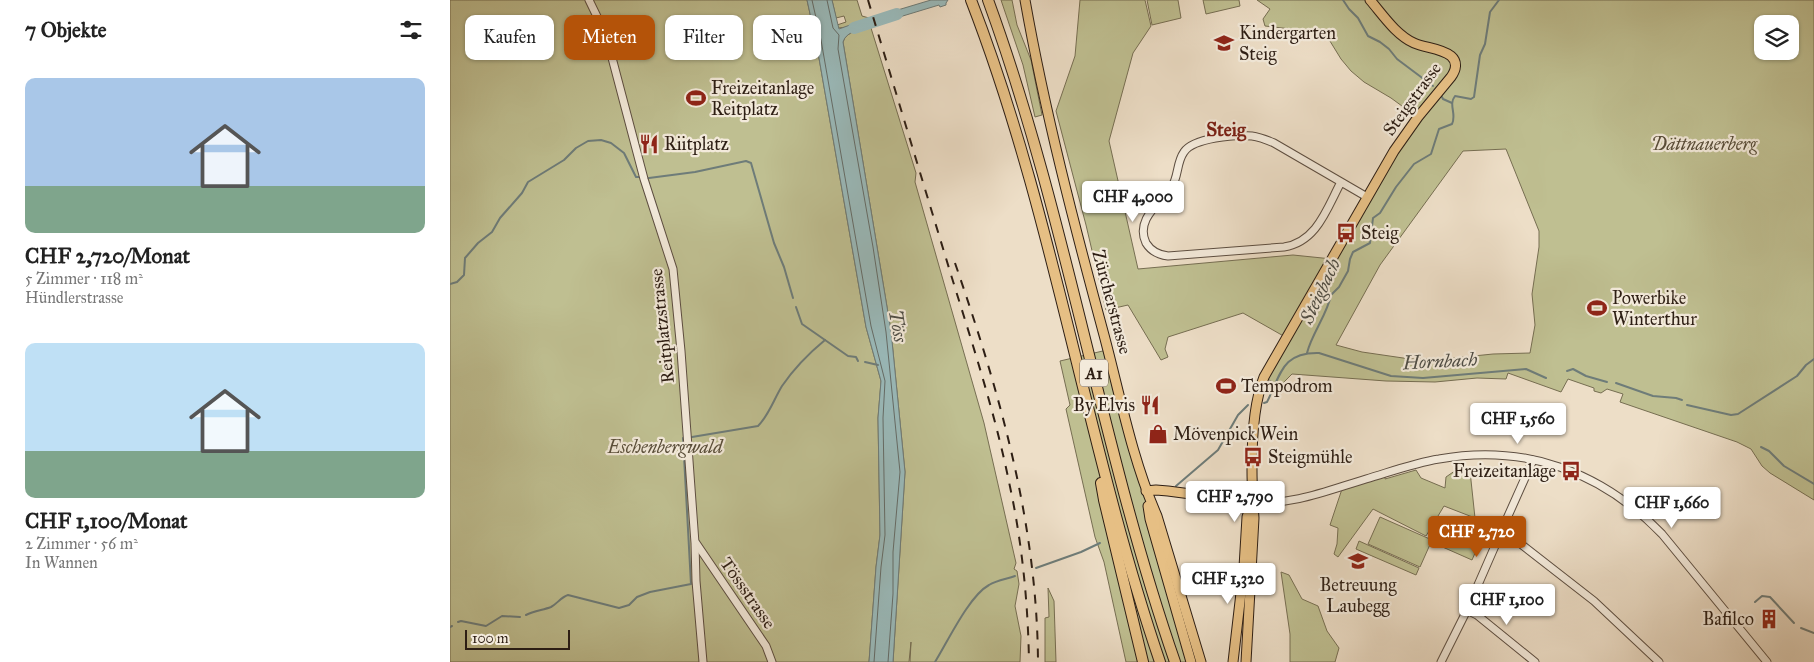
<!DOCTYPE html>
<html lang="de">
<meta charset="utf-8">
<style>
:root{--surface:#fff;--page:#f6f6f6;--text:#222;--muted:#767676;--accent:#b45309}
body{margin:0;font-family:"IM FELL Great Primer",serif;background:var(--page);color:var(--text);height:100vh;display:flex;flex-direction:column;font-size:19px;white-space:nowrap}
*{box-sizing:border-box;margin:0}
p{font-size:16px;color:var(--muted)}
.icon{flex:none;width:28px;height:28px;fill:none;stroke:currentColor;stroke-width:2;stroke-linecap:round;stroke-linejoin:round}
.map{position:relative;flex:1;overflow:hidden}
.details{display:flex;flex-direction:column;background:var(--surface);width:450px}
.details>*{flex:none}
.top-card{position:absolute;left:15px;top:15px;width:475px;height:45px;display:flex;gap:10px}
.fabs{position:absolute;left:1304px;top:15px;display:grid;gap:10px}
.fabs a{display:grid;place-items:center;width:45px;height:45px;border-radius:10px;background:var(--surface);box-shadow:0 1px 4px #0004;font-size:25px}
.scale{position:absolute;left:15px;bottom:12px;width:105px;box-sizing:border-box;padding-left:5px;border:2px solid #2d1e14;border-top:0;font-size:14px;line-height:18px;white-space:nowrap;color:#2d1e14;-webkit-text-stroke:4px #f3eadb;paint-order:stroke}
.price{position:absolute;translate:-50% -42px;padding:0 11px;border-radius:5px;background:#fff;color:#222;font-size:16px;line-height:32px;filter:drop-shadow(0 1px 2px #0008)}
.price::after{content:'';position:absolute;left:50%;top:30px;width:15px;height:11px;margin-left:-8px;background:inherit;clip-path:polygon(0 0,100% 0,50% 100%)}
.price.on{background:var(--accent);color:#fff}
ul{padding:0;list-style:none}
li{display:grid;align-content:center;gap:10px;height:265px;padding:0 25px}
li span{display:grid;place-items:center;height:155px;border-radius:10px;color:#555}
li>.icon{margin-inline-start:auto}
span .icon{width:90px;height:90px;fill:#fffc;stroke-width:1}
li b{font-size:21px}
h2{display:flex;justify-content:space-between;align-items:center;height:60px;padding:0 25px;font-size:21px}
.chip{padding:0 18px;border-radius:10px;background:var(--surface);box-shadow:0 1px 4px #0004;font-size:18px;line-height:45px}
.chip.on{background:var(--accent);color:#fff}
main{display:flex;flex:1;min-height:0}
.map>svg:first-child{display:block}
.green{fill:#bfbf91;stroke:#766e52;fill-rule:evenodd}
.water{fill:#9abbbc;stroke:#6e7c79}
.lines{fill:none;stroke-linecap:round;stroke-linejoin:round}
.shore{stroke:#646c68;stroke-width:1}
.stream{stroke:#6e7c79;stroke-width:2}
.river{stroke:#9abbbc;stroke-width:12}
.minor-casing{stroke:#5d4e41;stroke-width:9}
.major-casing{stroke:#2d1e14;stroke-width:11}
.highway-casing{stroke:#2d1e14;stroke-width:12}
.minor{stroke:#f3eadb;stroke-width:7}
.major{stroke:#e6bf84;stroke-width:9}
.highway{stroke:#e6bf84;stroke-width:10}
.rail{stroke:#2d1e14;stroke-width:2;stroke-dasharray:9 9;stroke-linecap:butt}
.labels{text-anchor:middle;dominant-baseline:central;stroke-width:4.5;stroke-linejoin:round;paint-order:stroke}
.shield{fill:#f3eadb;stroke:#685b50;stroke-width:1}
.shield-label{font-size:16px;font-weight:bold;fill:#2d1e14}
.poi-label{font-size:18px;fill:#2d1e14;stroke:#f3eadb;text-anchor:start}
.street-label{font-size:18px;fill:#2d1e14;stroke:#f3eadb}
.park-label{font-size:18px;font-style:italic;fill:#594e3a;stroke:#f3eadb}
.neighbourhood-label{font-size:19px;font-weight:bold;fill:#7a1f14;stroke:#f3eadb}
.water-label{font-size:19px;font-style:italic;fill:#4e4d46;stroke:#f3eadb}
</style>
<main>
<section class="details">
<h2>7 Objekte<svg class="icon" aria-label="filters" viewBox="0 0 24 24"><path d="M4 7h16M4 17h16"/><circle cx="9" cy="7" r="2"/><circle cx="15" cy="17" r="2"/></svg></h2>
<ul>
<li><span style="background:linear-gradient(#a9c7e8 70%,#7fa58c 0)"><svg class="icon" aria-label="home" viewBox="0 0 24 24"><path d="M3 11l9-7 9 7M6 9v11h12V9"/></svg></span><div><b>CHF 2,720/Monat</b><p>5 Zimmer · 118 m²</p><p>Hündlerstrasse</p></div></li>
<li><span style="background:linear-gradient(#bfe0f5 70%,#7fa58c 0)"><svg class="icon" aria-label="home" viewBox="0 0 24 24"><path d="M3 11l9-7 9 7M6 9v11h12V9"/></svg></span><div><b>CHF 1,100/Monat</b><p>2 Zimmer · 56 m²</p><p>In Wannen</p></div></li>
</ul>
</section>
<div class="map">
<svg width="1364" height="662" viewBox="0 0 1364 662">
<rect width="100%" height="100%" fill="#eddec7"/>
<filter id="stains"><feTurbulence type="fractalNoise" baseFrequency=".004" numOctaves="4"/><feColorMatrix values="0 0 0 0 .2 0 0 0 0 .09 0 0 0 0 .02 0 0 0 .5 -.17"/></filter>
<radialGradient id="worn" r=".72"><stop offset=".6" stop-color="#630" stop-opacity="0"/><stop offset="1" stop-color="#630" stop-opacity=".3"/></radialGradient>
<g class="green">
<path d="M 0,0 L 357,0 L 366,41 L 416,327 L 431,381 L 428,418 L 430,535 L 426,567 L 419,662 L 0,662 Z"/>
<path d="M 382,0 L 407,0 L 412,16 L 419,18 L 398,27 L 388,28 L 387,25 L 396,22 L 394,16 L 386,18 Z"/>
<path d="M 551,0 L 562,0 L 567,25 L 581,60 L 592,115 L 585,117 L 573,65 Z"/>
<path d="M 630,0 L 695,0 L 701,26 L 683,53 L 659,141 L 688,269 L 843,255 L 882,259 L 967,117 L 941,98 L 914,82 L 901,71 L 891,59 L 875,33 L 815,26 L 813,19 L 820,9 L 807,0 L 1364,0 L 1364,500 L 1320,473 L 1312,466 L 1301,449 L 1287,442 L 1170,402 L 1173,394 L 1157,389 L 1151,393 L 1144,391 L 1144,388 L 1118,379 L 1111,392 L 1058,373 L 1056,379 L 1027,378 L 985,382 L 936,381 L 842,374 L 830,386 L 814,377 L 837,338 L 793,313 L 718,337 L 715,349 L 718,357 L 711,360 L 678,305 L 656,310 L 636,225 L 606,111 L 625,56 ZM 1312,24 L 1340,24 L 1340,51 L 1312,51 ZM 1056,149 L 1089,231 L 1089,247 L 1082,294 L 1085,325 L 1080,353 L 1043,354 L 1004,358 L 960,359 L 912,352 L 886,345 L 930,265 L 1013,151 Z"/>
<path d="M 697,0 L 728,0 L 731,18 L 702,25 Z"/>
<path d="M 753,0 L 789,0 L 790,6 L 756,14 Z"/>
<path d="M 422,26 L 421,28 L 466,173 L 465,182 L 534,423 L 566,563 L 564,569 L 567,571 L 569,584 L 565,606 L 571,636 L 570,662 L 460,662 L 461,642 L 459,662 L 443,662 L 455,472 L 441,331 L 393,42 C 396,31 412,29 422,26 Z"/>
<path d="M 657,350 L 751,662 L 676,662 L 654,562 L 645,537 L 616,409 L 620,405 L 610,361 Z"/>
<path d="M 1009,468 L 1017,468 L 1020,471 L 1025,518 L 994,506 L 976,536 L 923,509 L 888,557 L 884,554 L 887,544 L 888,528 L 880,525 L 893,486 L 935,473 L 935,479 L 966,470 L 971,478 L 995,488 L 996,477 Z"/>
<path d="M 930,517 L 982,540 L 970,567 L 918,544 Z"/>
<path d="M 999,521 L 1032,537 L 1022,560 L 988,545 Z"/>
<path d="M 909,541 L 969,568 L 966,575 L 906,549 Z"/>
<path d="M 831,572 L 839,575 L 852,599 L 868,606 L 877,631 L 889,648 L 885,662 L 840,662 L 840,634 Z"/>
<path d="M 598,588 L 604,601 L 606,662 L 595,662 L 595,618 L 599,617 Z"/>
</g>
<g class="water">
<path d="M 357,0 L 382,0 L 389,29 L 419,18 L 422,26 C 412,29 396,31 393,42 L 441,331 L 455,472 L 443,662 L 419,662 L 426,567 L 430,535 L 428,418 L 431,381 L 416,327 L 366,41 Z"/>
<path d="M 481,0 L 498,0 L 496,3 L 496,5 L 490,7 L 489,5 L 433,22 L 431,15 Z"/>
</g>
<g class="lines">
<g class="shore">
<path d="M 362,0 L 371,40 L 421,326 L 435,381 L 433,418 L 435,535 L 431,567 L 424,662"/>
<path d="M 377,0 L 383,28 L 389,35 L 388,49 L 423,247 L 436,332 L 450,472 L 443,552 L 443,594 L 438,662"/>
</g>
<g class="stream">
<path d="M 893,0 L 899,9 L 908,18 L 918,36 L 930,42 L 939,49 L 947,59 L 983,86"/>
<path d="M 992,97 L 993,99 L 1002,103"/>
<path d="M 199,178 L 245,172 L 296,161 L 301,163 L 324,243 L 334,267 L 343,298"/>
<path d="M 0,284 L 7,282 L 14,275 L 15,258 L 28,243 L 42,232 L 50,218 L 72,193 L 78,182 L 114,160 L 126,148 L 138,141 L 151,140 L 161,143 L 174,153 L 186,177 L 189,177"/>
<path d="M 346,307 L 352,324 L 398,356 L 406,357 L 408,361"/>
<path d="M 857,353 C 862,333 877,315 881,295 L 889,287 L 898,271 L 900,259 L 903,252 L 920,243 L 923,218 L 930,213 L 946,187 L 964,164 L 981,154 L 989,129 L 1002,124 C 1007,114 998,105 1005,96 L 1021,99 L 1024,97 L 1030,55 L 1035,44 L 1040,12 L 1049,0"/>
<path d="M 415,362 L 428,365"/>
<path d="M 1117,371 L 1123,369 L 1136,376 L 1157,382"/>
<path d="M 1166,383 L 1203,396 L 1226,398 L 1232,400"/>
<path d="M 814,403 L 817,402 C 831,374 832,352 869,353 L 941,376 L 973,378 L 1076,369 L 1096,378"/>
<path d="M 1237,405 L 1281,415 L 1288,414 L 1347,376 L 1356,365 L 1364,359"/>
<path d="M 242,437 L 308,426 C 319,415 324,399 332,386 C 345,367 358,354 375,340"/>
<path d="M 1311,447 L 1319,451 L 1334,466 L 1364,484"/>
<path d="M 726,486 L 768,450 L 788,415 L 798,405"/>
<path d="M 586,568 L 631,552 L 650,543"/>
<path d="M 1305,602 L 1312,596 L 1320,597 L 1344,623"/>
<path d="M 76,615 C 84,611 93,610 101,607 C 107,604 111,597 118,595 L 169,608 L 179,605 L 187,597 L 200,592 L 241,584 L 233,438"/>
<path d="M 8,622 L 11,621 L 36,626 L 52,616 L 70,617"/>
<path d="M 0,627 L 2,626"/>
<path d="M 1351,628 L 1364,633"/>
<path d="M 485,662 C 498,641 519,596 539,585 C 547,580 557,579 565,576"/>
</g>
<path class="river" d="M 404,28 L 447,14"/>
<defs>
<g id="minor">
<path d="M 139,0 L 156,35 L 194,179 L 223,269 L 231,351 L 245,543 L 246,581 L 253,662"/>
<path d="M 891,182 C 877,208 867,242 834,247 L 718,256 C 709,255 701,251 696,243 C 685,220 709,204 721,188 C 729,177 726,163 734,152 C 743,138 786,134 802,136 C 810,137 817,140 824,143 L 917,197"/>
<path d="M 802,502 C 841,506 879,490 916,479 C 940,472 964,463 989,459 C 1075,443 1152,472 1212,534 L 1317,662"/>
<path d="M 1054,531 L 1144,601 L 1209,662"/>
<path d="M 246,543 L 316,646 L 322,662"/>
<path d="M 1017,610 L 1027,615 L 1085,662"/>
<path d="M 991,662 L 1017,610 L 1048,539 L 1054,531 L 1054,525 L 1083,460"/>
</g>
<g id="major">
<path d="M 575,0 C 595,113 624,224 654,335 C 670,395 682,459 707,516 L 751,662"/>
<path d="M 696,491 L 706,490 L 718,491 L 802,502"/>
<path d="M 698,506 L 700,519 L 741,662"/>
<path d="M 783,662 L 794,567 L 797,517 L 801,505"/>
<path d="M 796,662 L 804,518 C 801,476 799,415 814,377 L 944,151 L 968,117 L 1001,77 C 1006,70 1008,62 1001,56 C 991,48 975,48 964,43 C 946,35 933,15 920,0"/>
</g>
<g id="highway">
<path d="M 521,0 C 604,214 636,445 710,662"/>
<path d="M 538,0 C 617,216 650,445 725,662"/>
<path d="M 651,483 L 654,500 L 693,662"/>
</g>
</defs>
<use href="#minor" class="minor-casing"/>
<use href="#major" class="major-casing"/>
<use href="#highway" class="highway-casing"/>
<use href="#minor" class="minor"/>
<use href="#major" class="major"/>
<use href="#highway" class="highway"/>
<g class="rail">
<path d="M 418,0 C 446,93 474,186 502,278 C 523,346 545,413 559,482 C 572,541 578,602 579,662"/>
<path d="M 505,263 C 550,394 587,522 588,662"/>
</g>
</g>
<defs>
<symbol id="school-bare" viewBox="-9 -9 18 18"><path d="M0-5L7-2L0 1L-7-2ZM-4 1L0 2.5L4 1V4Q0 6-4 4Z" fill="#8f2418" stroke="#f3eadb" stroke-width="2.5" paint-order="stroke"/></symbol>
<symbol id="stadium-bare" viewBox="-9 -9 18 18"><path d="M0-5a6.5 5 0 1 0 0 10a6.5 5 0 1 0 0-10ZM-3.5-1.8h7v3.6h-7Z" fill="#8f2418" stroke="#f3eadb" stroke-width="2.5" paint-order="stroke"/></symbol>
<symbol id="restaurant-bare" viewBox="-9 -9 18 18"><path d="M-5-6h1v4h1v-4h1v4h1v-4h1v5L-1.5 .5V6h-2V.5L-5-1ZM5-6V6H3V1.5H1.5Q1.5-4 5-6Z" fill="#8f2418" stroke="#f3eadb" stroke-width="2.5" paint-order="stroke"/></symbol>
<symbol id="bus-bare" viewBox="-9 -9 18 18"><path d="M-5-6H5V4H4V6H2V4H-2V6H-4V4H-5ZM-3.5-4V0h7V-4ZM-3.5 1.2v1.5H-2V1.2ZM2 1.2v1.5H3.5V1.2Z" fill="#8f2418" stroke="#f3eadb" stroke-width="2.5" paint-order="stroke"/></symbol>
<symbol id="shop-bare" viewBox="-9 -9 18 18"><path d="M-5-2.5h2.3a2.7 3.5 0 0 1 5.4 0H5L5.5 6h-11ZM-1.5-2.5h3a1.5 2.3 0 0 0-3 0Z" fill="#8f2418" stroke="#f3eadb" stroke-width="2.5" paint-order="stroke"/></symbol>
<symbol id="building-bare" viewBox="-9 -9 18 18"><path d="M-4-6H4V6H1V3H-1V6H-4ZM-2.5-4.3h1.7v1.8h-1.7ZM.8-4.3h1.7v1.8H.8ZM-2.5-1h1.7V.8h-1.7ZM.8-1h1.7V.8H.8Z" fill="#8f2418" stroke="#f3eadb" stroke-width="2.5" paint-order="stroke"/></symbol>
</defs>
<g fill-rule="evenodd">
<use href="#school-bare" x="760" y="29" width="28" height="28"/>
<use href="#stadium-bare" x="232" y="84" width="28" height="28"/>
<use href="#restaurant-bare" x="185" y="130" width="28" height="28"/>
<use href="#bus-bare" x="882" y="219" width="28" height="28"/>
<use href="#stadium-bare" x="1133" y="294" width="28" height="28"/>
<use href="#stadium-bare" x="762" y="372" width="28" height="28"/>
<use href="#restaurant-bare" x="686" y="391" width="28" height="28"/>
<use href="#shop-bare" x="694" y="420" width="28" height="28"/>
<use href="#bus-bare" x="789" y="443" width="28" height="28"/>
<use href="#bus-bare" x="1107" y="457" width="28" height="28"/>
<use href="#school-bare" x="894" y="547" width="28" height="28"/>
<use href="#building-bare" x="1305" y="605" width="28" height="28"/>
</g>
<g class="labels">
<rect class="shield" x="630" y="359.5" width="28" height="27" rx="4"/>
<g class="shield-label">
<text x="644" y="373">A1</text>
</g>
<g class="poi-label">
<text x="789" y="33">Kindergarten<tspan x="789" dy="21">Steig</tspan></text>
<text x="261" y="88">Freizeitanlage<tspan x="261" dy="21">Reitplatz</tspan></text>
<text x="214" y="144">Riitplatz</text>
<text x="911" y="233">Steig</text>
<text x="1162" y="298">Powerbike<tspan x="1162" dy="21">Winterthur</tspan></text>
<text x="791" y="386">Tempodrom</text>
<text x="685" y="405" text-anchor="end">By Elvis</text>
<text x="723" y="434">Mövenpick Wein</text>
<text x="818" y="457">Steigmühle</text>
<text x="1106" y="471" text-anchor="end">Freizeitanlage</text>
<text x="908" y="585" text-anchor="middle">Betreuung<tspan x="908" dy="21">Laubegg</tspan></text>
<text x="1304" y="619" text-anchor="end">Bafilco</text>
</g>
<g class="street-label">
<text transform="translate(962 99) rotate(-54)">Steigstrasse</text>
<text transform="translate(662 302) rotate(75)">Zürcherstrasse</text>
<text transform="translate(212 326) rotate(-96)">Reitplatzstrasse</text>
<text transform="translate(298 593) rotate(55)">Tössstrasse</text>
</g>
<g class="park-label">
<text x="1254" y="144">Dättnauerberg</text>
<text x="215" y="447">Eschenbergwald</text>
</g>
<g class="neighbourhood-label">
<text x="776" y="129">Steig</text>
</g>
<g class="water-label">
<text transform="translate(870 291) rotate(-65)">Steigbach</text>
<text transform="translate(448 326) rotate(80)">Töss</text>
<text transform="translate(990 361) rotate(-3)">Hornbach</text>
</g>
</g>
<rect width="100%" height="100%" filter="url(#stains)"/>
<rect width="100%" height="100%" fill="url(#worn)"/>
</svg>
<div class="fabs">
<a><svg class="icon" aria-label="layers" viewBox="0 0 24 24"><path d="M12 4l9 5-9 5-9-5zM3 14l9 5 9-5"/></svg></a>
</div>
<div class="scale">100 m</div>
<b class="price" style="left:683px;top:223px">CHF 4,000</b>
<b class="price" style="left:1068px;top:445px">CHF 1,560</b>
<b class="price" style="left:785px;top:523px">CHF 2,790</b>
<b class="price" style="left:1222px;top:529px">CHF 1,660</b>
<b class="price on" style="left:1027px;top:558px">CHF 2,720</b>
<b class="price" style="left:778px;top:605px">CHF 1,320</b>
<b class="price" style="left:1057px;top:626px">CHF 1,100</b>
<div class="top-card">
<a class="chip">Kaufen</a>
<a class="chip on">Mieten</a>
<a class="chip">Filter</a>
<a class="chip">Neu</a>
</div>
</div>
</main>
